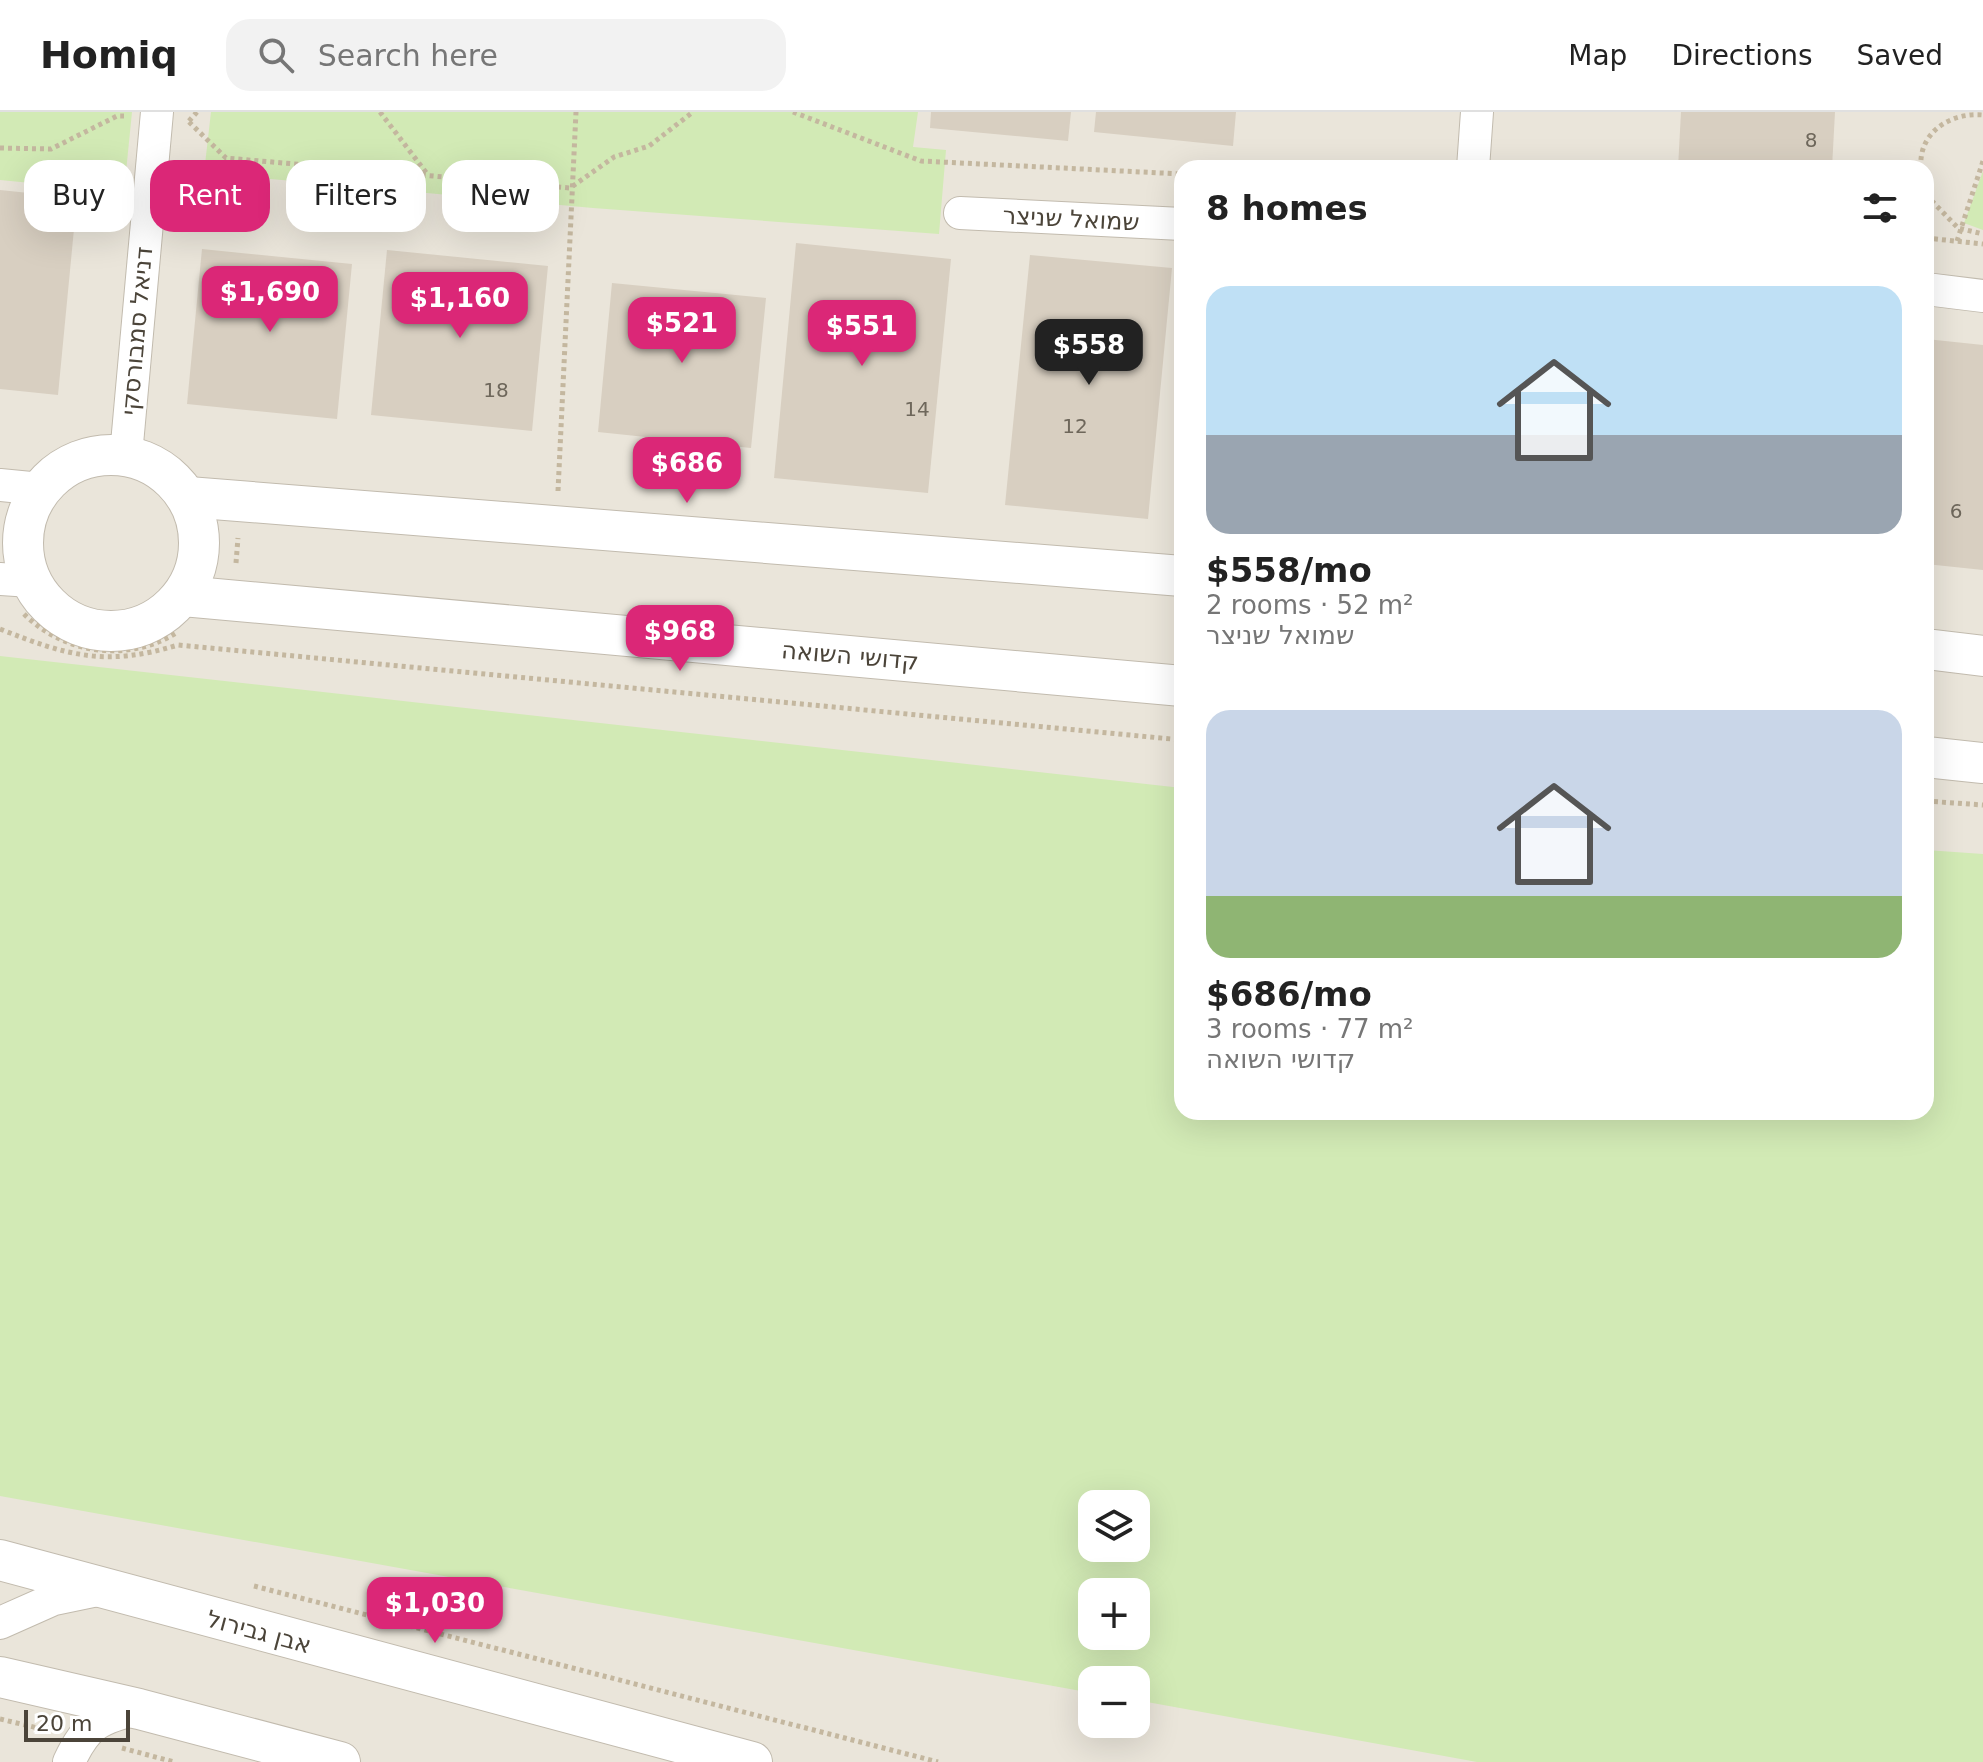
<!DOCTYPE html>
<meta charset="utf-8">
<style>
:root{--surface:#fff;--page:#f2f2f2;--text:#222;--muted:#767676;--line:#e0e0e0;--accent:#db2777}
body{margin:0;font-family:"DejaVu Sans",Heebo,sans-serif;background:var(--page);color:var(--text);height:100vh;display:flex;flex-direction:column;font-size:30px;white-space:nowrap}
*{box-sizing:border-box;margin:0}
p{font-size:26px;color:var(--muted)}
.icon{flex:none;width:44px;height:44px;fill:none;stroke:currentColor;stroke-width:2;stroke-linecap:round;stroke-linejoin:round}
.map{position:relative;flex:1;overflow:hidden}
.drawer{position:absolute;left:1174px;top:48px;width:760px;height:960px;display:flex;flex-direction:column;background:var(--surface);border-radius:24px;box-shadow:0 8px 32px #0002}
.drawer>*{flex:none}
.guide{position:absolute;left:24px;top:48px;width:760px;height:72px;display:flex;gap:16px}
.buttons{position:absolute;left:1078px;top:1378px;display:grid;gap:16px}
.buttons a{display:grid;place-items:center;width:72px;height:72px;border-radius:16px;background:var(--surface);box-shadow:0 8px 32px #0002;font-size:40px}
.scale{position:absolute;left:24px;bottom:20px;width:106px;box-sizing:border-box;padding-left:8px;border:4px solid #4b4439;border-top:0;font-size:22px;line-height:28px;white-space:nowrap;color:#4b4439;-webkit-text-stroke:6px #fff;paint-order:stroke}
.price{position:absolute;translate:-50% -68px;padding:0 18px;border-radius:16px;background:var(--accent);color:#fff;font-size:26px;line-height:52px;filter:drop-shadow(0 2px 4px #0008)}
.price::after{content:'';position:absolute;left:50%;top:48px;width:24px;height:18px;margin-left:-12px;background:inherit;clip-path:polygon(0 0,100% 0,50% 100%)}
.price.selected{background:#222;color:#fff}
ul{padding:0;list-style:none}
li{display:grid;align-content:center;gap:16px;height:424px;padding:0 32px}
li span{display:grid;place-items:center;height:248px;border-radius:24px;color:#555}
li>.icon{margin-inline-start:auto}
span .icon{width:144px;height:144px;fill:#fffc;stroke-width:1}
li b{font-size:34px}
h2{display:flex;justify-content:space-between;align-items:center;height:96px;padding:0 32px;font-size:34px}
.chip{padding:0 28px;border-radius:24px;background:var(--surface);box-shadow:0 8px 32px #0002;font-size:28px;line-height:72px}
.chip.selected{background:var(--accent);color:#fff}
header{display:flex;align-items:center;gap:48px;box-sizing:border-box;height:112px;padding:0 40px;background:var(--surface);border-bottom:2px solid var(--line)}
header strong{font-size:38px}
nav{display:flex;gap:44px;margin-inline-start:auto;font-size:28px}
.search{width:560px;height:72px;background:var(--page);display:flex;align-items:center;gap:20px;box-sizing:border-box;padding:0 28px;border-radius:24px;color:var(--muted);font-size:30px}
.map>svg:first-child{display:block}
.residential{fill:#eae5da;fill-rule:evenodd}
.green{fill:#d2eab5;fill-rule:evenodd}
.building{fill:#d8cfc1}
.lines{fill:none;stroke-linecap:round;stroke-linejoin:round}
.minor-casing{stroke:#c2bbae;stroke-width:34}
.tertiary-casing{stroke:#c2bbae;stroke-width:42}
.path{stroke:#c4b79f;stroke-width:5;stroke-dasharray:4 4;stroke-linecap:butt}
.minor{stroke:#fff;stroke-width:32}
.tertiary{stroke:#fff;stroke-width:40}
.labels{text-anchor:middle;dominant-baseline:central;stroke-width:6;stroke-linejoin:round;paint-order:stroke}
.number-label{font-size:20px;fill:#6e675b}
.street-label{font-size:24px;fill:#4b4439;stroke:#fff}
</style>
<header>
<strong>Homiq</strong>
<div class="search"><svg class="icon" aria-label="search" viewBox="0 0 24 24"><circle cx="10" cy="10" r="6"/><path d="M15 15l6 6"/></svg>Search here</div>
<nav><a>Map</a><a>Directions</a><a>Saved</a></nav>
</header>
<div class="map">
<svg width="1983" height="1650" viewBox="0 0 1983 1650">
<rect width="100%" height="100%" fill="#f6f3ec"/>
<path class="residential" d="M 0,0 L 1983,0 L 1983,1650 L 0,1650 ZM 1182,56 L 1926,56 L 1926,1000 L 1182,1000 ZM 1092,1392 L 1136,1392 L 1136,1436 L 1092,1436 ZM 1092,1480 L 1136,1480 L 1136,1524 L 1092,1524 ZM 1092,1568 L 1136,1568 L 1136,1612 L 1092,1612 Z"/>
<g class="green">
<path d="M 0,0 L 132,0 L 124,80 L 0,68 Z"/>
<path d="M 211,0 L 918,0 L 913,35 L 946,38 L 939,122 L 593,96 L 204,61 Z"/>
<path d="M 1983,59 L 1983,118 L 1964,111 Z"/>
<path d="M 0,544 L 1182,676 L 1182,1000 L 1926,1000 L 1926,738 L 1983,742 L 1983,1650 L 1477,1650 L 1136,1588 L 1136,1568 L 1092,1568 L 1092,1581 L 0,1384 ZM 1136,1392 L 1136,1436 L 1092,1436 L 1092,1392 ZM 1092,1480 L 1136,1480 L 1136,1524 L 1092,1524 Z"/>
</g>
<g class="building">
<path d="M 931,0 L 1071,0 L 1068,29 L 930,16 Z"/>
<path d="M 1096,0 L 1236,0 L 1233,34 L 1094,20 Z"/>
<path d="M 1681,0 L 1835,0 L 1832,56 L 1678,56 Z"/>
<path d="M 0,78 L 77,86 L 58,283 L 0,277 Z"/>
<path d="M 796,131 L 951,147 L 928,381 L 774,366 Z"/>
<path d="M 202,137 L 352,152 L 337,307 L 187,292 Z"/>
<path d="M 387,138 L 548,154 L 532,319 L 371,303 Z"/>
<path d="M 1030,143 L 1172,156 L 1148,407 L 1005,393 Z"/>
<path d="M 612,171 L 766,186 L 751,336 L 598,320 Z"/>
<path d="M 1926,227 L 1983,233 L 1983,458 L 1926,452 Z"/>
</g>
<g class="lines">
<defs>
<g id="minor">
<path d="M 1473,56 L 1477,0"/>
<path d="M 960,101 L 1182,112"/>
<path d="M 1926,177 L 1983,184"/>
<path d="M 126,343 L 157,0"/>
<path d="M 0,373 L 41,377"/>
<path d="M 0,467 L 31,469"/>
<path d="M 0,1511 L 54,1487 L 102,1477"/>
<path d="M 69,1650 C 86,1613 99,1605 139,1597"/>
</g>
<g id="tertiary">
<circle cx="111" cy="431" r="88"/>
<path d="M 188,385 L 1182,464"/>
<path d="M 183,484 L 1182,574"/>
<path d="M 1926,537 L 1983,544"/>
<path d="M 1926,645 L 1983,651"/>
<path d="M 0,1448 L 752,1650"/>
<path d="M 0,1565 L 139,1597 L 340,1650"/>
</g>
</defs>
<use href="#minor" class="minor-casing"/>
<use href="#tertiary" class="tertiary-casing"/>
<g class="path">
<path d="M 380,0 L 428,63"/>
<path d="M 793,0 L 921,49 L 1182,62"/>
<path d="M 189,9 L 197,0"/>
<path d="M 189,10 L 226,46 L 570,76 L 614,45 L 649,34 L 693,0"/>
<path d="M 0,36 L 51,37 L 117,4 L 124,4"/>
<path d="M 1921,56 C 1918,20 1951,0 1983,3"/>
<path d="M 1926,83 L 1958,116 L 1983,122"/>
<path d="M 1926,126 L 1983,132"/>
<path d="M 1957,129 L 1983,49"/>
<path d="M 558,379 L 576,0"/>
<path d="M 236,451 L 238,426"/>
<path d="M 24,502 C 64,542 127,551 176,521"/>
<path d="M 0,517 C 68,544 106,555 178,533 L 1182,628"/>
<path d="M 1926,689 L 1983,693"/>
<path d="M 254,1474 L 938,1650"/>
<path d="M 0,1607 L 42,1617"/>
<path d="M 122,1636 L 174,1650"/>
</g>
<use href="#minor" class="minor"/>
<use href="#tertiary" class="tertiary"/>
</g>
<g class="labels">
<g class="number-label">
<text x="1811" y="28">8</text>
<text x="496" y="278">18</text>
<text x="917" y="297">14</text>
<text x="1075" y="314">12</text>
<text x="1956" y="399">6</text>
</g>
<g class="street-label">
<text transform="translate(1071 107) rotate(3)">שמואל שניצר</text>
<text transform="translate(137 219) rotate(-85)">דניאל סמבורסקי</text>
<text transform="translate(850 544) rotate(5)">קדושי השואה</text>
<text transform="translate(259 1520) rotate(15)">אבן גבירול</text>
</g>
</g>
</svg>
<div class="buttons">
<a><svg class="icon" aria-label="layers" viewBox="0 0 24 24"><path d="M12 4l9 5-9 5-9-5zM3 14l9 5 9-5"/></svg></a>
<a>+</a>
<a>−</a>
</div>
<div class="scale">20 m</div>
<b class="price" style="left:270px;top:222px">$1,690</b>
<b class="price" style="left:460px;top:228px">$1,160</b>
<b class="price" style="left:682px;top:253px">$521</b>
<b class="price" style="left:862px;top:256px">$551</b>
<b class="price selected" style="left:1089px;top:275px">$558</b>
<b class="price" style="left:687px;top:393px">$686</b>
<b class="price" style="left:680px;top:561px">$968</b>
<b class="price" style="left:435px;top:1533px">$1,030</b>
<div class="guide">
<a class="chip">Buy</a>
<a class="chip selected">Rent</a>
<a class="chip">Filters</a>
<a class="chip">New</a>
</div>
<section class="drawer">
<h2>8 homes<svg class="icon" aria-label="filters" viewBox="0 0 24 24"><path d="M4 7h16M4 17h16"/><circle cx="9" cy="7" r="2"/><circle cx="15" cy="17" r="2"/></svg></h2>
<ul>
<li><span style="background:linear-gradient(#bfe0f5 60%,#9aa5b1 0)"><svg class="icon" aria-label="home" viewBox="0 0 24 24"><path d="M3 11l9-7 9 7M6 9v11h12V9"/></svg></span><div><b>$558/mo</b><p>2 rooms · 52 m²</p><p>שמואל שניצר</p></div></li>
<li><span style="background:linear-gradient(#c9d6e8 75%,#8fb573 0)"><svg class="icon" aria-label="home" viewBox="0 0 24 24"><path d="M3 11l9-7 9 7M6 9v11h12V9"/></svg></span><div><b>$686/mo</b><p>3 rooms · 77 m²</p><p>קדושי השואה</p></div></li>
</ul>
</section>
</div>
